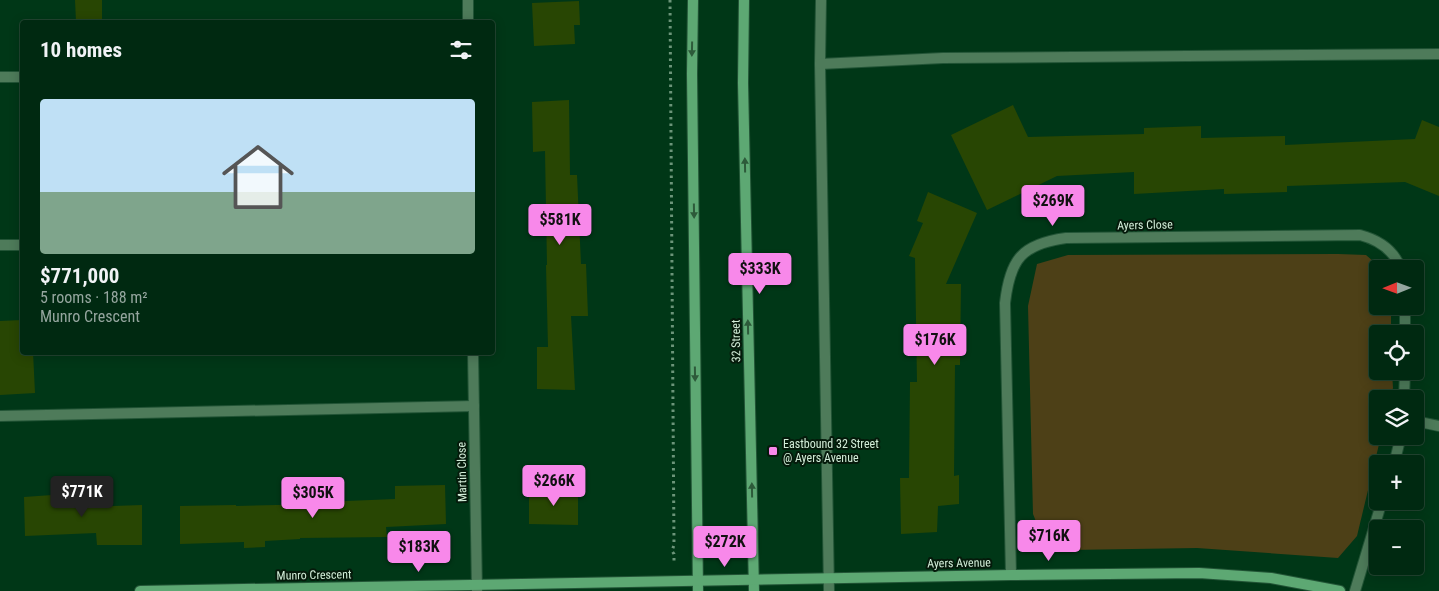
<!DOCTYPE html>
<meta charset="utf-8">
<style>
:root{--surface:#002911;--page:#0e351f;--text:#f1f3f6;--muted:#95a69f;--line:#224531;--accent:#f888ea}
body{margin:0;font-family:"Roboto Condensed",sans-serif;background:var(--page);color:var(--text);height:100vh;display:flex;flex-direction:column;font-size:19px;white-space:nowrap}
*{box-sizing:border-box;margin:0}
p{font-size:16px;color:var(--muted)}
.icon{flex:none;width:28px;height:28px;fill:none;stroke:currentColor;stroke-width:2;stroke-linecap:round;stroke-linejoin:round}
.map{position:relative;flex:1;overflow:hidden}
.panel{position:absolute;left:20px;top:20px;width:475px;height:335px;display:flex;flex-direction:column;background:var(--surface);border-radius:5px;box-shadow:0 2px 12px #0003,0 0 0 1px var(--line)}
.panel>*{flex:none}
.needle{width:32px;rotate:269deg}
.fabs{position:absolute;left:1369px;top:260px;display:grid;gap:10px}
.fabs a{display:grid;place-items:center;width:55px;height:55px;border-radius:5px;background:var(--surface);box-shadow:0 2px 12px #0003,0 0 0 1px var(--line);font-size:25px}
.price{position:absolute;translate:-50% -42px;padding:0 11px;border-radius:5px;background:var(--accent);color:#111;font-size:16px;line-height:32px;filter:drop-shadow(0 1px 2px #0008)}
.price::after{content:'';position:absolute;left:50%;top:30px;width:15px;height:11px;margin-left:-8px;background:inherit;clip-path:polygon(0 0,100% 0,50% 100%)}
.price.active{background:#222;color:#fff}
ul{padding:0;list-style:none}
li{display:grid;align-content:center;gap:10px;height:265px;padding:0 20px}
li span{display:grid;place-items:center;height:155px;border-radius:5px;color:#555}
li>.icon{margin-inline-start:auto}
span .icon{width:90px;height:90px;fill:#fffc;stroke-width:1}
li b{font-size:21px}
h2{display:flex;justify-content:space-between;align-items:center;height:60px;padding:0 20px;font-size:21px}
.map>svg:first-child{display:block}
.green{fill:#4d4017}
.building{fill:#284603}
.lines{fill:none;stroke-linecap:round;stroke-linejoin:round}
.lane-casing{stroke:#225436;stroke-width:12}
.street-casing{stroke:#225436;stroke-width:12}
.secondary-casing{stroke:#225436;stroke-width:12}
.path{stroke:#6c957a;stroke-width:3;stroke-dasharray:2.5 4;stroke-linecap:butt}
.lane{stroke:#4e7b5a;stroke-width:10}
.street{stroke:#4e7b5a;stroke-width:10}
.secondary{stroke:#5da873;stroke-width:10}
.oneway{fill:#2d5a3a}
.poi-dot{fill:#f888ea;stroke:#051a0b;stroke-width:2}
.labels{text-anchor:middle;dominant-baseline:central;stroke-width:4;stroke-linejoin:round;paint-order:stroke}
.street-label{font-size:12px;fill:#d3eed9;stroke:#051a0b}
.poi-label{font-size:12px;fill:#d3eed9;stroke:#051a0b;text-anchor:start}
</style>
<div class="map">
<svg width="1439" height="591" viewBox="0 0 1439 591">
<rect width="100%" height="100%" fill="#003717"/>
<path class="green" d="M 1338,254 L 1366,255 L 1382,269 L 1378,269 L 1378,306 L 1391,306 L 1391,334 L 1378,334 L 1378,371 L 1392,371 L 1393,388 L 1390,399 L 1378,399 L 1378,436 L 1381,436 L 1357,536 L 1338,558 L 1197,548 L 1069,550 L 1043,539 L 1033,514 L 1028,306 L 1037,264 L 1068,255 Z"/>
<g class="building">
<path d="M 75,0 L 102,0 L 102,22 L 76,22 Z"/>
<path d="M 579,1 L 580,25 L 574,25 L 575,44 L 534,46 L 532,3 Z"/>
<path d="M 569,100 L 570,175 L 577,175 L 581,264 L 586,264 L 588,316 L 571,316 L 575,390 L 537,389 L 537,347 L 548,347 L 546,265 L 547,265 L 545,151 L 533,152 L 532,102 Z"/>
<path d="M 1013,105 L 1028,137 L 1144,134 L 1144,128 L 1201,126 L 1201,138 L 1285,136 L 1285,145 L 1415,139 L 1422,120 L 1439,127 L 1439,196 L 1405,182 L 1287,186 L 1287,192 L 1224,194 L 1224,189 L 1134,194 L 1134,172 L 1057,176 L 987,210 L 951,135 Z"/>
<path d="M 928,192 L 977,213 L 946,284 L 961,284 L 960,365 L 955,365 L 954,476 L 959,475 L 959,504 L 938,506 L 937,532 L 901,534 L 900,478 L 909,478 L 910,382 L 917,382 L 915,258 L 909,256 L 923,223 L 917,221 Z"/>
<path d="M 22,320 L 22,352 L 33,352 L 35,393 L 0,395 L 0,321 Z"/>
<path d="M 74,479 L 74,495 L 83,495 L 84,507 L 142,505 L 142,545 L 97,545 L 96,533 L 25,536 L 24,497 L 52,495 L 53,482 Z"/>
<path d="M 445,485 L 446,524 L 386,527 L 387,537 L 300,538 L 300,539 L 265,541 L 265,547 L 244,548 L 244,542 L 180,544 L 180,506 L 236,505 L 236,506 L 322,504 L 322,502 L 395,499 L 395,486 Z"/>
<path d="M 529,489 L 578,489 L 578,525 L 529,524 Z"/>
</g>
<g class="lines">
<defs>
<g id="lane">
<path d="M 821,0 L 820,64 L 829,591"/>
<path d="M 820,64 L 943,58 L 1439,54"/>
<path d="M 0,77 L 22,77"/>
<path d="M 0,416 L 474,406"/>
<path d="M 1415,421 L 1439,426"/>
</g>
<g id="street">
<path d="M 468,0 L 468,22"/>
<path d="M 0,245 L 22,245"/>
<path d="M 1405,306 L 1405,334"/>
<path d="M 473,352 L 477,591"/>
<path d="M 1404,399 L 1405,371"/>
<path d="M 1394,464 L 1401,436"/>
<path d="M 1011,575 L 1005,303 C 1010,259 1022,244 1066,238 L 1360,235 C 1379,240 1394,250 1401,269"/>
<path d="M 1355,591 L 1382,501"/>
</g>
<g id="secondary">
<path d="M 693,0 L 692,74 L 698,591"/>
<path d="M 744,0 L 743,83 L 754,591"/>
<path d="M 140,591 L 1011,575 L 1199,573 L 1271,578 L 1340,591"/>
</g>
</defs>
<use href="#lane" class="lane-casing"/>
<use href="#street" class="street-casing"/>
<use href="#secondary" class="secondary-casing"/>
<path class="path" d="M 670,0 L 674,545 L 672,551 L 674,554 L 674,564"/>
<use href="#lane" class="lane"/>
<use href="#street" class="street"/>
<use href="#secondary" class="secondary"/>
</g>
<defs><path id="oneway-solid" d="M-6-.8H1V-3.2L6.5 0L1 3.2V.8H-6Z" transform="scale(1.25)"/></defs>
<g class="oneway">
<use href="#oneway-solid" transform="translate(692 49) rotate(91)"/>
<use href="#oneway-solid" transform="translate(745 165) rotate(-91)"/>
<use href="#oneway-solid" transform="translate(694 211) rotate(89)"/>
<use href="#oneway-solid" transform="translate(748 327) rotate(-91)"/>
<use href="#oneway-solid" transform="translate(695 374) rotate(89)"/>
<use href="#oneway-solid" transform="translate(752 490) rotate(-91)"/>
</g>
<rect class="poi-dot" x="768" y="446" width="10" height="10" rx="2.5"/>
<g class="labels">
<g class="street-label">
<text transform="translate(1145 225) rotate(-1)">Ayers Close</text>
<text transform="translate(736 341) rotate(-91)">32 Street</text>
<text transform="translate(462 472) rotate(-91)">Martin Close</text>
<text transform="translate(959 563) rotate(-1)">Ayers Avenue</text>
<text transform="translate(314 575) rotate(-1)">Munro Crescent</text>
</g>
<g class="poi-label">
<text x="783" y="444">Eastbound 32 Street<tspan x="783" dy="14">@ Ayers Avenue</tspan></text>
</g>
</g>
</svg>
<div class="fabs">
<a><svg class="needle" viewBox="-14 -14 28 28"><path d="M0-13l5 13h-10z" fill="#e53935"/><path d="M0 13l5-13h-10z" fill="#95a69f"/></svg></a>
<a><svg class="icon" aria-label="locate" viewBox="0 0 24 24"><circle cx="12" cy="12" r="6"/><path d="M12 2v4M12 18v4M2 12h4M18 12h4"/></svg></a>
<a><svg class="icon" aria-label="layers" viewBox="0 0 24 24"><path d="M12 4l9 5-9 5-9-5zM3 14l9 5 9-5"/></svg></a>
<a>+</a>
<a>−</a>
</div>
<b class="price" style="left:1053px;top:227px">$269K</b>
<b class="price" style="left:560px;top:246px">$581K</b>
<b class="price" style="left:760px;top:295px">$333K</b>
<b class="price" style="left:935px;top:366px">$176K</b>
<b class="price" style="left:554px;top:507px">$266K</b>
<b class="price active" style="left:82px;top:518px">$771K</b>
<b class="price" style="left:313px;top:519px">$305K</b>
<b class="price" style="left:1049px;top:562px">$716K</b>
<b class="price" style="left:725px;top:568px">$272K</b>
<b class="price" style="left:419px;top:573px">$183K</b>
<section class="panel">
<h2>10 homes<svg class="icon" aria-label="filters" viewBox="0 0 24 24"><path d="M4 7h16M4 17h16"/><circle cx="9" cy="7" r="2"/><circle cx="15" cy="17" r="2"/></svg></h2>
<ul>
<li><span style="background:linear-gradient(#bfe0f5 60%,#7fa58c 0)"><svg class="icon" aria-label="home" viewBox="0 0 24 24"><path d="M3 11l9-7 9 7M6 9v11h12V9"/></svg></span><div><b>$771,000</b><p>5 rooms · 188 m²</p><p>Munro Crescent</p></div></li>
</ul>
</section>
</div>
